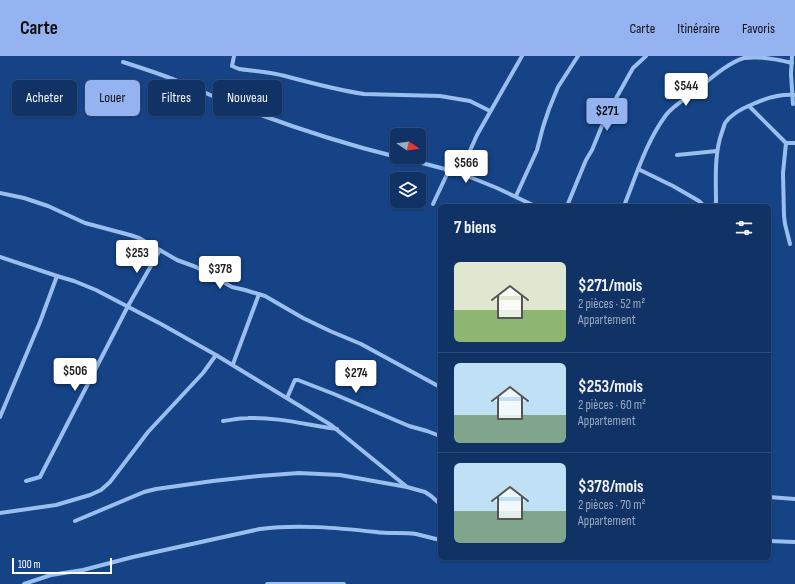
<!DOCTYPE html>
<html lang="fr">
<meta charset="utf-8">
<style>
:root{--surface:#103264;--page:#1e3e6d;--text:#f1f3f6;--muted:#9caabf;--line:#304d78;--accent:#95b2f1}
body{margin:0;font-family:"Sofia Sans Condensed",sans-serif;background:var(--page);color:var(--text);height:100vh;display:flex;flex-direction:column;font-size:15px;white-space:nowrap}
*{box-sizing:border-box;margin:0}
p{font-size:13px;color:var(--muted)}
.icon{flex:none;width:22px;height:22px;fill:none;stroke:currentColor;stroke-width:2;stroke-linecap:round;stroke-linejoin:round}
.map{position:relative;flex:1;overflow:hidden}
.side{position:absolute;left:438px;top:148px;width:333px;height:356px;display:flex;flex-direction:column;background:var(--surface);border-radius:6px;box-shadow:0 1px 3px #0004,0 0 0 1px var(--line)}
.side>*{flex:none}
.top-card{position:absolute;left:12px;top:24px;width:366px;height:36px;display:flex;gap:8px}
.needle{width:26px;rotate:103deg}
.controls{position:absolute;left:390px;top:72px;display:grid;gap:8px}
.controls a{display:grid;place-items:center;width:36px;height:36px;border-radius:6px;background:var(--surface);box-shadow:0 1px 3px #0004,0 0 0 1px var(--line);font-size:20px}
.scale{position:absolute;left:12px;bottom:10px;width:100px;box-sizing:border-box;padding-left:4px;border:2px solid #fff;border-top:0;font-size:11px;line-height:14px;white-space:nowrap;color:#fff;-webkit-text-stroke:3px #154386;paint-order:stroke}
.price{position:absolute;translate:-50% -34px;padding:0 9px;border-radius:4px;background:#fff;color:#222;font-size:13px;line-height:26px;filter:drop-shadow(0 1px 2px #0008)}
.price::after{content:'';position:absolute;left:50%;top:24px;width:12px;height:9px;margin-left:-6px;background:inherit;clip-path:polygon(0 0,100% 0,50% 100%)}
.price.on{background:var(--accent);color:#111}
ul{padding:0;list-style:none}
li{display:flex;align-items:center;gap:12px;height:100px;padding:0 16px}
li+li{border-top:1px solid var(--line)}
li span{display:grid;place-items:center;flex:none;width:112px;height:80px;border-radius:6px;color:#555}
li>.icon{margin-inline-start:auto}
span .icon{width:48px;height:48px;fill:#fffc;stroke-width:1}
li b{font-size:17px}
h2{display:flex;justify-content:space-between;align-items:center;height:48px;padding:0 16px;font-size:17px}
.chip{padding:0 14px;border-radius:6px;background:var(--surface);box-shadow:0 1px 3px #0004,0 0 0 1px var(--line);font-size:14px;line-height:36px}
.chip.on{background:var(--accent);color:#111}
header{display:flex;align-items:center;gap:24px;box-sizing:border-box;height:56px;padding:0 20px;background:var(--accent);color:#111}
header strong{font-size:19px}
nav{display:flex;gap:22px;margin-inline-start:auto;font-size:14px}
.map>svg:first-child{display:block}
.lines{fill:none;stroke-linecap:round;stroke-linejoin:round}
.minor{stroke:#9abeee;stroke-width:4}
</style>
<header>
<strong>Carte</strong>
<nav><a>Carte</a><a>Itinéraire</a><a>Favoris</a></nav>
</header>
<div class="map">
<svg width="795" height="528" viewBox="0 0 795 528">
<rect width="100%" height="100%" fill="#154386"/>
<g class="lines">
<g class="minor">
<path d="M 234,0 L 232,10 L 239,13 C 254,15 270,16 285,20 C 311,27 337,34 364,38 L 440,40 L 470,45 L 490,55"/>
<path d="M 792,0 L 791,18 L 793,48"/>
<path d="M 123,6 C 142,12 160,18 178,25 C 195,32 212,40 229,47 C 283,68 340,87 397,101"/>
<path d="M 749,50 L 786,87"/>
<path d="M 677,99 L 717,95"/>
<path d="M 399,101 L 460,117 L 497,132 L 535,150"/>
<path d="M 638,113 L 673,130 L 699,145 L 704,150"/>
<path d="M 460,117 L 477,79 L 522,0"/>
<path d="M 0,137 L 24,142 L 48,150 L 85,167 L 130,179 L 139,182 L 177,204 L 196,211 L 232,231 L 245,234 L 265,240 L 303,262 L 330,275 L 361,288 L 440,331"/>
<path d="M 516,140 L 537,94 L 543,71 L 549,53 L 558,31 L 578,0"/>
<path d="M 433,148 L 449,114"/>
<path d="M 567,150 L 586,104 L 592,94 L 606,60 L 633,12 L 646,0"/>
<path d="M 624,150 C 636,120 646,86 666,59 C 673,50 685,43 694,36 C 708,25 727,7 744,2 C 760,0 777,3 792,7"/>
<path d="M 715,150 L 716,146 C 716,123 714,98 722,76 C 723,73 724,70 725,67 C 731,58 743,52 753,48 C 766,42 780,38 795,39"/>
<path d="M 790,188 L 785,168 L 784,160 L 783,117 L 786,87 L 795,87"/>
<path d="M 0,201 L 57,220 L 74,225 L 96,234 L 161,268 L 216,299 L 331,369 L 407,431"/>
<path d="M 233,308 L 259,238"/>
<path d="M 287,342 L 294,326 L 295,324 L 298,324 L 334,338 L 409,370 L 427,375 L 440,380"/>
<path d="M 0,361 L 40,266 L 57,220"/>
<path d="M 223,365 C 231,364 240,362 248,362 C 278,361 307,369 337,373"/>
<path d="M 26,425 L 40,421 L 128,250 L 160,194"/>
<path d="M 769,441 L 795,443"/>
<path d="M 0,457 L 56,449 L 90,439 L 101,434 L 110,426 L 148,376 L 203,317 L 216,299"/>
<path d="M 75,465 L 144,436 L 156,433 L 213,425 L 259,420 L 299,417 L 340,419 L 407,431 L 425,436 L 431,440 L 440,448"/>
<path d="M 769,485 L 795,486"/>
<path d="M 24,528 L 51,519 L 83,514 L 133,501 L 260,473 C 299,468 338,472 376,476 C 389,478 403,476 416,478 C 424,480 432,482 440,484"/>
<path d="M 267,528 L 344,528"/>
</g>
</g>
</svg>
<div class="controls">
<a><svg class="needle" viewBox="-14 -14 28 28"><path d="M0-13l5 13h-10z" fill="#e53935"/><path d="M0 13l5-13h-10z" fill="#9caabf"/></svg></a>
<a><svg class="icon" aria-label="layers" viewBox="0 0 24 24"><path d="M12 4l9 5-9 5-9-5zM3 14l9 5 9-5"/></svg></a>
</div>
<div class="scale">100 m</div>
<b class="price" style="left:686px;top:51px">$544</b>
<b class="price on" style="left:607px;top:76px">$271</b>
<b class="price" style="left:466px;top:128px">$566</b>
<b class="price" style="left:137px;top:218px">$253</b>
<b class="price" style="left:220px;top:234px">$378</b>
<b class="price" style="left:75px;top:336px">$506</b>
<b class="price" style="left:356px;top:338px">$274</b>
<div class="top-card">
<a class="chip">Acheter</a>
<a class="chip on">Louer</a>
<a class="chip">Filtres</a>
<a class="chip">Nouveau</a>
</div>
<section class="side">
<h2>7 biens<svg class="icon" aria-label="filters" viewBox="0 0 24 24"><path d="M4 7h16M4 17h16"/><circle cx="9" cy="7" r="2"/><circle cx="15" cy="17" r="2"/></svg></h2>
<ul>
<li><span style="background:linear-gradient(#dfe7d0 60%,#8fb573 0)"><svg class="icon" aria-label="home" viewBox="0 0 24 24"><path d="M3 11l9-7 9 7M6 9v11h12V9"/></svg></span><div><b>$271/mois</b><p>2 pièces · 52 m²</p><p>Appartement</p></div></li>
<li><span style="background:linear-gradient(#bfe0f5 65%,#7fa58c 0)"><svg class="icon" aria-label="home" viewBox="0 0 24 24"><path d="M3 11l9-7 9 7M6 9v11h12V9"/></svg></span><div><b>$253/mois</b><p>2 pièces · 60 m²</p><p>Appartement</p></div></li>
<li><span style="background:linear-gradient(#bfe0f5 60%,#7fa58c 0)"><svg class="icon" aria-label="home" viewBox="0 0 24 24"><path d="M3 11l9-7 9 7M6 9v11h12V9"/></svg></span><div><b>$378/mois</b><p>2 pièces · 70 m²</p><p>Appartement</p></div></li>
</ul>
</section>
</div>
